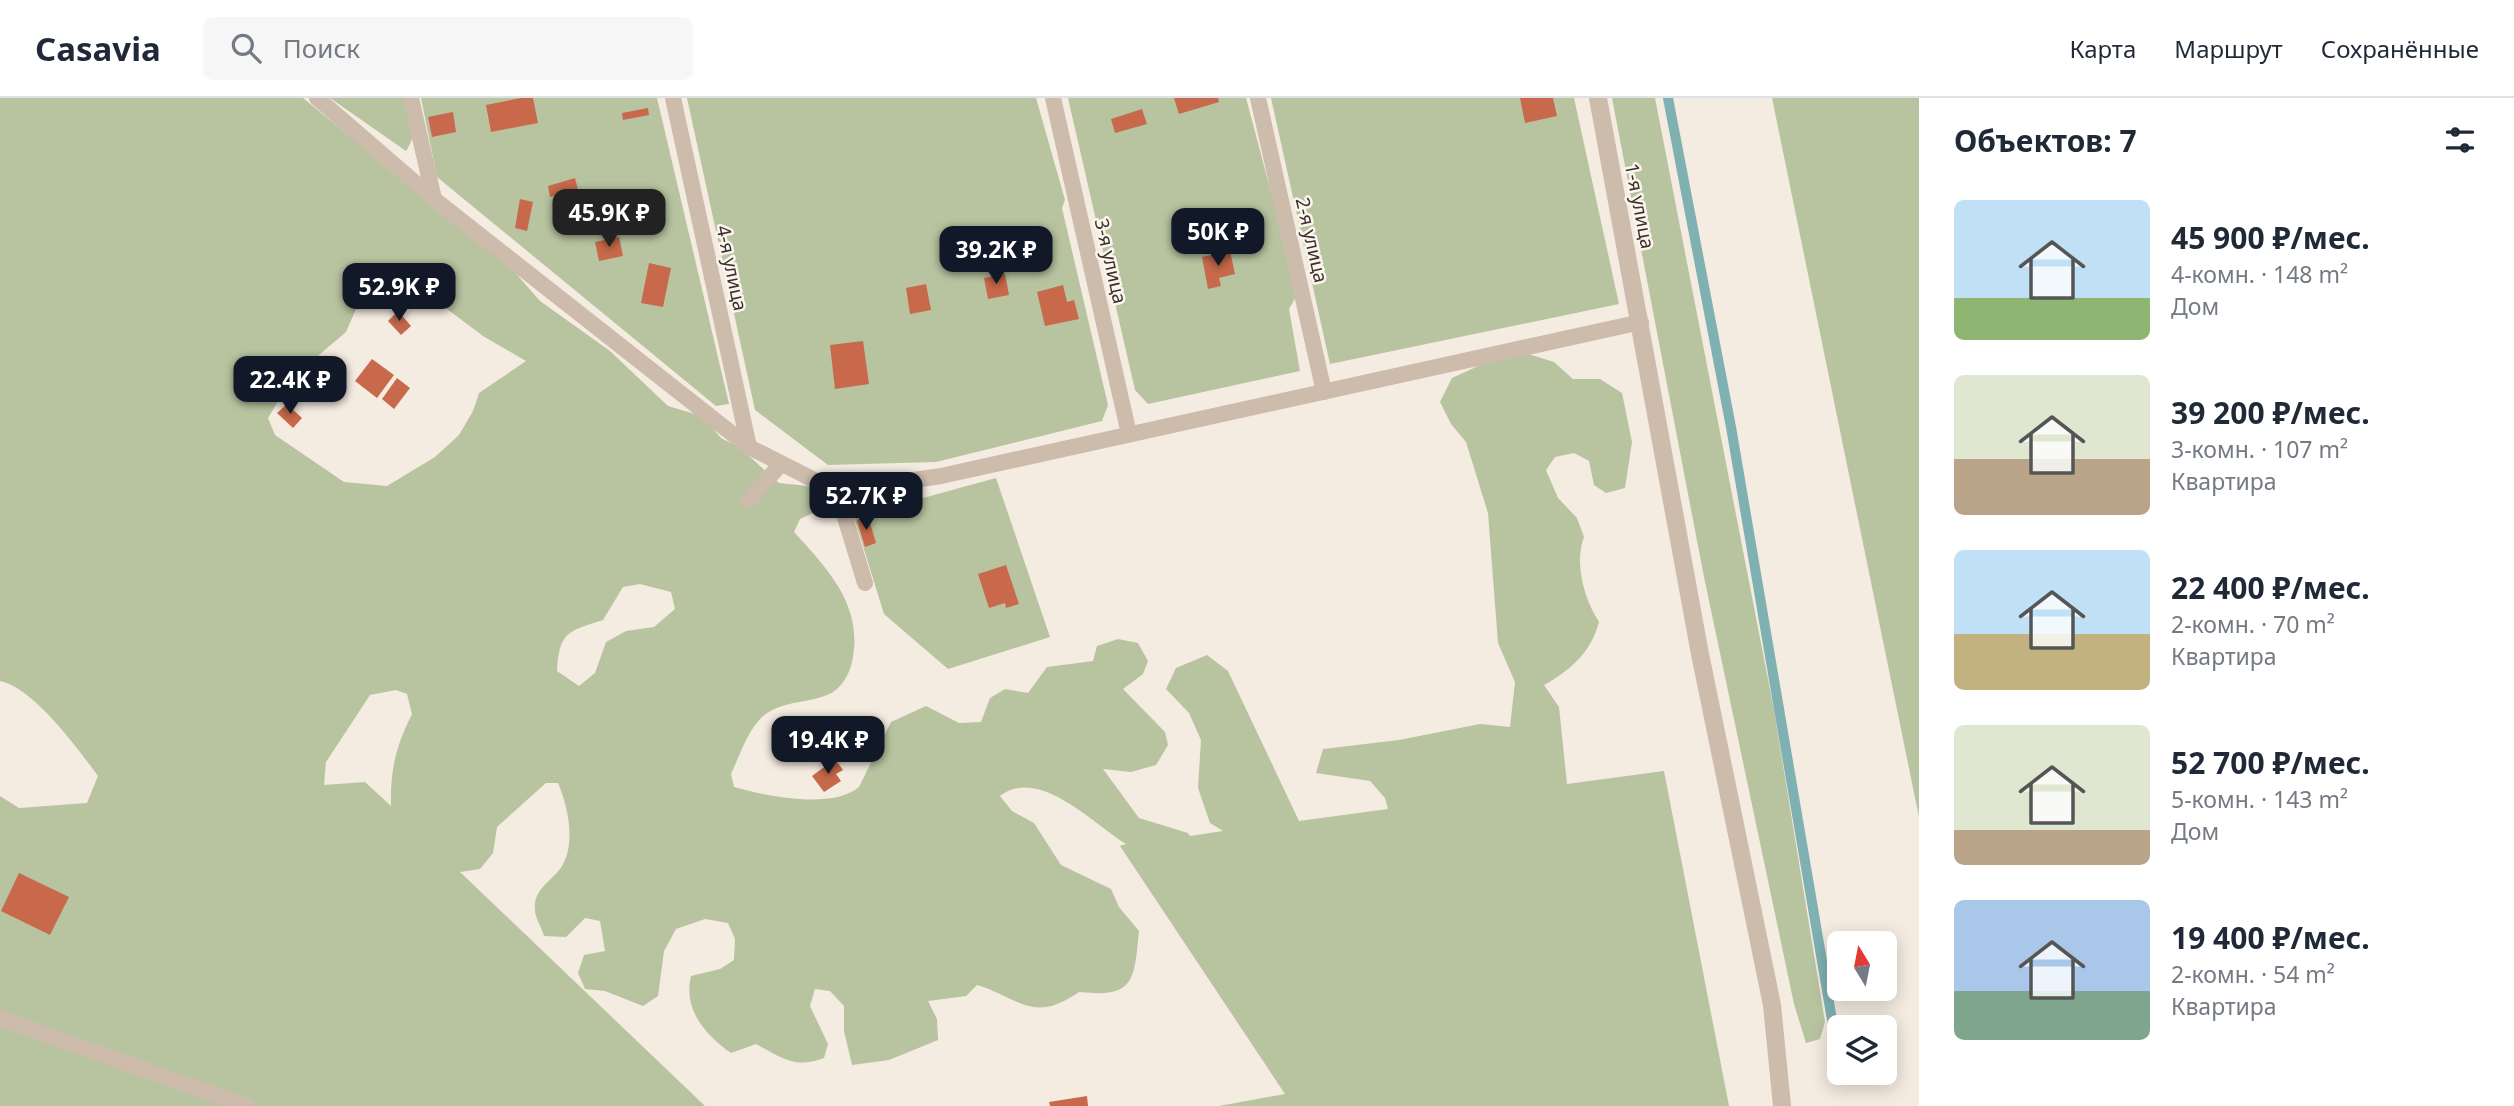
<!DOCTYPE html>
<html lang="ru">
<meta charset="utf-8">
<style>
:root{--surface:#fff;--page:#f6f6f7;--text:#1f2937;--muted:#747a83;--line:#e0e1e3;--accent:#111827}
body{margin:0;font-family:"Noto Sans",sans-serif;background:var(--page);color:var(--text);height:100vh;display:flex;flex-direction:column;font-size:26px;white-space:nowrap}
*{box-sizing:border-box;margin:0}
p{font-size:23px;color:var(--muted)}
.icon{flex:none;width:38px;height:38px;fill:none;stroke:currentColor;stroke-width:2;stroke-linecap:round;stroke-linejoin:round}
.map{position:relative;flex:1;overflow:hidden}
.details{display:flex;flex-direction:column;background:var(--surface);width:595px}
.details>*{flex:none}
.needle{width:46px;rotate:350deg}
.controls{position:absolute;left:1827px;top:833px;display:grid;gap:14px}
.controls a{display:grid;place-items:center;width:70px;height:70px;border-radius:10px;background:var(--surface);box-shadow:0 4px 18px #0003;font-size:35px}
.price{position:absolute;translate:-50% -60px;padding:0 16px;border-radius:14px;background:var(--accent);color:#fff;font-size:23px;line-height:46px;filter:drop-shadow(0 2px 4px #0008)}
.price::after{content:'';position:absolute;left:50%;top:42px;width:21px;height:16px;margin-left:-10px;background:inherit;clip-path:polygon(0 0,100% 0,50% 100%)}
.price.current{background:#222;color:#fff}
ul{padding:0;list-style:none}
li{display:flex;align-items:center;gap:21px;height:175px;padding:0 35px}
li span{display:grid;place-items:center;flex:none;width:196px;height:140px;border-radius:10px;color:#555}
li>.icon{margin-inline-start:auto}
span .icon{width:84px;height:84px;fill:#fffc;stroke-width:1}
li b{font-size:30px}
h2{display:flex;justify-content:space-between;align-items:center;height:84px;padding:0 35px;font-size:30px}
header{display:flex;align-items:center;gap:42px;box-sizing:border-box;height:98px;padding:0 35px;background:var(--surface);border-bottom:2px solid var(--line)}
header strong{font-size:33px}
nav{display:flex;gap:38px;margin-inline-start:auto;font-size:24px}
.search{width:490px;height:63px;background:var(--page);display:flex;align-items:center;gap:18px;box-sizing:border-box;padding:0 24px;border-radius:10px;color:var(--muted);font-size:26px}
main{display:flex;flex:1;min-height:0}
.map>svg:first-child{display:block}
.green{fill:#b8c4a0;fill-rule:evenodd}
.lines{fill:none;stroke-linecap:round;stroke-linejoin:round}
.stream{stroke:#7fb0b2;stroke-width:10}
.building{fill:#c8694b}
.lane{stroke:#cdbbac;stroke-width:16}
.street{stroke:#cdbbac;stroke-width:18}
.labels{text-anchor:middle;dominant-baseline:central;stroke-width:5;stroke-linejoin:round;paint-order:stroke}
.street-label{font-size:19px;fill:#3b302b;stroke:#fbf5ee}
</style>
<header>
<strong>Casavia</strong>
<div class="search"><svg class="icon" aria-label="search" viewBox="0 0 24 24"><circle cx="10" cy="10" r="6"/><path d="M15 15l6 6"/></svg>Поиск</div>
<nav><a>Карта</a><a>Маршрут</a><a>Сохранённые</a></nav>
</header>
<main>
<div class="map">
<svg width="1919" height="1008" viewBox="0 0 1919 1008">
<rect width="100%" height="100%" fill="#f4ebe1"/>
<g class="green">
<path d="M 0,0 L 303,0 L 512,171 L 540,203 L 610,253 L 668,308 L 702,318 L 721,340 L 739,349 L 779,385 L 808,388 L 817,396 L 813,415 L 800,421 L 794,434 C 829,472 864,509 852,564 C 849,577 841,592 827,597 C 805,606 782,602 762,619 C 748,632 739,659 731,676 L 734,689 C 766,698 832,712 859,689 L 891,624 L 926,608 L 959,625 L 981,624 L 990,600 L 1005,591 L 1028,595 L 1047,569 L 1093,563 L 1097,548 L 1118,541 L 1138,545 L 1148,563 L 1143,576 L 1123,591 L 1165,634 L 1168,647 L 1156,667 L 1131,674 L 1103,671 L 1139,720 L 1188,735 L 1190,738 L 1223,733 L 1210,725 L 1198,690 L 1201,642 L 1189,615 L 1166,591 L 1176,570 L 1207,557 L 1228,573 L 1299,723 L 1388,711 L 1385,700 L 1370,683 L 1316,675 L 1323,651 L 1399,642 L 1480,626 L 1510,629 L 1515,584 L 1498,545 L 1488,415 L 1466,344 L 1451,326 L 1440,304 L 1452,280 L 1502,257 L 1525,255 L 1554,264 L 1573,281 L 1600,281 L 1622,295 L 1632,344 L 1625,390 L 1606,395 L 1594,387 L 1589,363 L 1574,355 L 1555,359 L 1546,372 L 1558,400 L 1577,420 L 1584,439 C 1574,465 1584,501 1599,524 C 1591,554 1571,572 1544,587 L 1559,609 L 1567,686 L 1664,673 L 1729,1008 L 1219,1008 L 1285,996 L 1120,748 L 1126,746 C 1093,726 1039,668 1000,698 L 1012,713 L 1034,725 L 1061,767 L 1111,791 L 1119,809 L 1139,833 C 1134,884 1134,900 1079,894 C 1032,926 1022,901 977,887 L 966,898 L 928,903 L 937,921 L 938,942 L 889,962 L 852,967 L 844,933 L 844,908 L 830,893 L 815,891 L 810,908 L 828,946 L 824,960 C 794,971 782,960 756,946 L 731,955 C 705,937 683,911 691,878 L 720,871 L 734,862 L 735,841 L 728,825 L 705,821 L 676,831 L 664,853 L 658,898 L 643,908 L 605,893 L 585,891 L 578,875 L 584,857 L 605,853 L 600,823 L 585,820 L 566,839 L 544,838 C 542,830 535,820 535,812 C 533,792 550,784 560,771 C 577,748 568,708 558,685 L 546,685 L 497,729 L 493,755 L 480,771 L 460,774 L 705,1008 L 0,1008 L 0,698 L 19,710 L 87,705 L 98,678 C 78,651 34,590 0,583 ZM 391,169 L 483,238 L 526,263 L 479,295 L 473,313 L 459,337 L 435,359 L 387,388 L 344,384 L 275,337 L 268,320 L 292,280 L 346,234 L 356,211 L 352,186 C 363,172 373,170 391,169 ZM 640,486 L 671,494 L 675,511 L 654,529 L 626,533 L 606,544 L 595,575 L 579,588 L 557,573 C 559,534 568,533 603,522 L 623,489 ZM 396,592 L 407,596 L 412,616 C 396,648 390,672 391,708 L 365,684 L 324,687 L 326,664 L 370,597 Z"/>
<path d="M 330,0 L 403,0 C 416,21 419,32 406,53 Z"/>
<path d="M 421,0 L 657,0 L 729,306 L 716,308 L 437,79 Z"/>
<path d="M 687,0 L 1036,0 L 1065,102 L 1062,110 L 1108,307 L 1102,323 L 936,364 L 828,367 L 755,312 Z"/>
<path d="M 1068,0 L 1246,0 L 1298,195 L 1289,211 L 1300,273 L 1148,306 L 1135,292 Z"/>
<path d="M 1271,0 L 1574,0 L 1619,206 L 1330,266 Z"/>
<path d="M 1612,0 L 1655,0 L 1774,612 L 1825,924 L 1820,941 L 1806,945 L 1794,906 L 1704,479 Z"/>
<path d="M 1772,0 L 1919,0 L 1919,719 Z"/>
<path d="M 996,380 L 1050,539 L 948,571 L 884,516 L 854,419 Z"/>
</g>
<g class="lines">
<path class="stream" d="M 1668,0 L 1731,329 L 1839,963"/>
</g>
<g class="building">
<path d="M 521,0 L 533,0 L 538,25 L 491,34 L 486,7 Z"/>
<path d="M 1174,0 L 1218,0 L 1219,4 L 1179,16 Z"/>
<path d="M 1520,0 L 1553,0 L 1557,18 L 1525,25 Z"/>
<path d="M 648,10 L 649,17 L 623,22 L 622,15 Z"/>
<path d="M 1142,11 L 1147,26 L 1115,35 L 1111,21 Z"/>
<path d="M 453,14 L 456,34 L 432,39 L 428,19 Z"/>
<path d="M 575,80 L 578,92 L 550,99 L 548,88 Z"/>
<path d="M 520,101 L 533,104 L 527,133 L 515,130 Z"/>
<path d="M 619,139 L 623,158 L 599,163 L 595,144 Z"/>
<path d="M 1230,153 L 1235,176 L 1219,180 L 1221,188 L 1208,191 L 1202,159 Z"/>
<path d="M 649,165 L 671,170 L 663,209 L 641,205 Z"/>
<path d="M 1005,176 L 1009,197 L 988,201 L 984,180 Z"/>
<path d="M 364,178 L 384,200 L 373,209 L 353,188 Z"/>
<path d="M 926,186 L 931,212 L 910,216 L 906,190 Z"/>
<path d="M 1063,187 L 1067,204 L 1074,202 L 1079,221 L 1045,228 L 1037,194 Z"/>
<path d="M 398,213 L 411,228 L 401,237 L 388,223 Z"/>
<path d="M 863,243 L 869,286 L 835,291 L 830,247 Z"/>
<path d="M 372,261 L 394,277 L 377,300 L 355,283 Z"/>
<path d="M 397,280 L 410,290 L 394,311 L 382,301 Z"/>
<path d="M 287,306 L 302,320 L 293,330 L 277,315 Z"/>
<path d="M 868,418 L 876,445 L 865,449 L 857,422 Z"/>
<path d="M 1006,467 L 1019,506 L 1006,510 L 1005,505 L 989,510 L 978,476 Z"/>
<path d="M 835,661 L 843,672 L 836,676 L 841,683 L 824,694 L 812,678 Z"/>
<path d="M 19,775 L 69,799 L 50,837 L 1,813 Z"/>
<path d="M 1087,998 L 1088,1008 L 1050,1008 L 1049,1004 Z"/>
</g>
<g class="lines">
<g class="lane">
<path d="M 317,0 L 434,101 L 749,349 L 824,387 L 846,392 L 941,378 L 1641,224"/>
<path d="M 411,0 L 434,101"/>
<path d="M 673,0 L 749,349"/>
<path d="M 1053,0 L 1129,336"/>
<path d="M 1258,0 L 1324,294"/>
<path d="M 836,390 L 865,485"/>
<path d="M 748,403 L 781,366"/>
<path d="M 0,920 L 246,1008"/>
</g>
<path class="street" d="M 1598,0 L 1700,556 L 1772,907 L 1782,1008"/>
</g>
<g class="labels">
<g class="street-label">
<text transform="translate(1640 108) rotate(79)">1-я улица</text>
<text transform="translate(1312 142) rotate(77)">2-я улица</text>
<text transform="translate(1111 163) rotate(77)">3-я улица</text>
<text transform="translate(732 170) rotate(78)">4-я улица</text>
</g>
</g>
</svg>
<div class="controls">
<a><svg class="needle" viewBox="-14 -14 28 28"><path d="M0-13l5 13h-10z" fill="#e53935"/><path d="M0 13l5-13h-10z" fill="#747a83"/></svg></a>
<a><svg class="icon" aria-label="layers" viewBox="0 0 24 24"><path d="M12 4l9 5-9 5-9-5zM3 14l9 5 9-5"/></svg></a>
</div>
<b class="price current" style="left:609px;top:151px">45.9K ₽</b>
<b class="price" style="left:1218px;top:170px">50K ₽</b>
<b class="price" style="left:996px;top:188px">39.2K ₽</b>
<b class="price" style="left:399px;top:225px">52.9K ₽</b>
<b class="price" style="left:290px;top:318px">22.4K ₽</b>
<b class="price" style="left:866px;top:434px">52.7K ₽</b>
<b class="price" style="left:828px;top:678px">19.4K ₽</b>
</div>
<section class="details">
<h2>Объектов: 7<svg class="icon" aria-label="filters" viewBox="0 0 24 24"><path d="M4 7h16M4 17h16"/><circle cx="9" cy="7" r="2"/><circle cx="15" cy="17" r="2"/></svg></h2>
<ul>
<li><span style="background:linear-gradient(#bfe0f5 70%,#8fb573 0)"><svg class="icon" aria-label="home" viewBox="0 0 24 24"><path d="M3 11l9-7 9 7M6 9v11h12V9"/></svg></span><div><b>45 900 ₽/мес.</b><p>4-комн. · 148 m²</p><p>Дом</p></div></li>
<li><span style="background:linear-gradient(#dfe7d0 60%,#b9a48a 0)"><svg class="icon" aria-label="home" viewBox="0 0 24 24"><path d="M3 11l9-7 9 7M6 9v11h12V9"/></svg></span><div><b>39 200 ₽/мес.</b><p>3-комн. · 107 m²</p><p>Квартира</p></div></li>
<li><span style="background:linear-gradient(#bfe0f5 60%,#c2b280 0)"><svg class="icon" aria-label="home" viewBox="0 0 24 24"><path d="M3 11l9-7 9 7M6 9v11h12V9"/></svg></span><div><b>22 400 ₽/мес.</b><p>2-комн. · 70 m²</p><p>Квартира</p></div></li>
<li><span style="background:linear-gradient(#dfe7d0 75%,#b9a48a 0)"><svg class="icon" aria-label="home" viewBox="0 0 24 24"><path d="M3 11l9-7 9 7M6 9v11h12V9"/></svg></span><div><b>52 700 ₽/мес.</b><p>5-комн. · 143 m²</p><p>Дом</p></div></li>
<li><span style="background:linear-gradient(#a9c7e8 65%,#7fa58c 0)"><svg class="icon" aria-label="home" viewBox="0 0 24 24"><path d="M3 11l9-7 9 7M6 9v11h12V9"/></svg></span><div><b>19 400 ₽/мес.</b><p>2-комн. · 54 m²</p><p>Квартира</p></div></li>
</ul>
</section>
</main>
